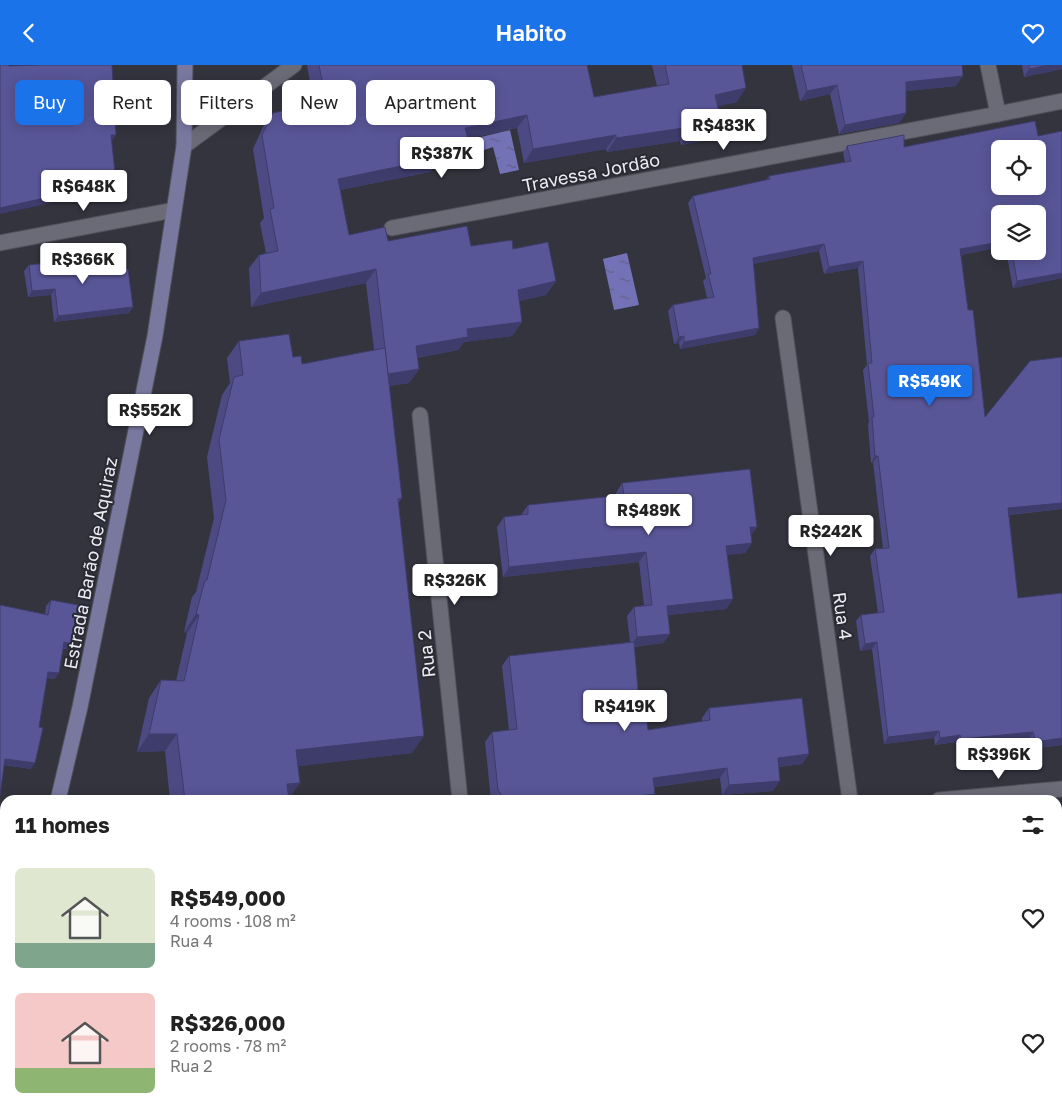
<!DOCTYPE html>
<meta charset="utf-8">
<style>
:root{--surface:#fff;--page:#f2f2f2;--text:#222;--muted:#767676;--accent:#1a73e8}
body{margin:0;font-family:"Golos Text",sans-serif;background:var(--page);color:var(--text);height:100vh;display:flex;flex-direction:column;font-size:19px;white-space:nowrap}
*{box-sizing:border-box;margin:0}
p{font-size:16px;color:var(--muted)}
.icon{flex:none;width:28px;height:28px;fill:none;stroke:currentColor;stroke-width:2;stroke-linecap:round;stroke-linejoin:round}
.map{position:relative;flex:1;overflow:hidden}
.drawer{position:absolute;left:0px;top:730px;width:1062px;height:320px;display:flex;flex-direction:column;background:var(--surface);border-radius:15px 15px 0 0;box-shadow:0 2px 12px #0003}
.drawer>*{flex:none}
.banner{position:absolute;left:15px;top:15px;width:500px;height:45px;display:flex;gap:10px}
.fabs{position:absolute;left:991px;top:75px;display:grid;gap:10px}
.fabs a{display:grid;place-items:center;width:55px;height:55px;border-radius:8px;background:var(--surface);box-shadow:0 2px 12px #0003;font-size:25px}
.price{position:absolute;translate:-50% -42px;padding:0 11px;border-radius:5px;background:#fff;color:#222;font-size:16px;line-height:32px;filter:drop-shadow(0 1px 2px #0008)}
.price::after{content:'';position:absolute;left:50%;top:30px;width:15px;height:11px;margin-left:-8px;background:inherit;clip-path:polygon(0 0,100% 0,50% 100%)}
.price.selected{background:var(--accent);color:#fff}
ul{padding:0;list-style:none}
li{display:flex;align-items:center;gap:15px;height:125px;padding:0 15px}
li span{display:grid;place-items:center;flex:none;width:140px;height:100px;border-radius:8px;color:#555}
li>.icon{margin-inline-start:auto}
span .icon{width:60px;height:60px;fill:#fffc;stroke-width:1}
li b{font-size:21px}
h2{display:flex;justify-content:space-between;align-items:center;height:60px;padding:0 15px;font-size:21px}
.tag{padding:0 18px;border-radius:8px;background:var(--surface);box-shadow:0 2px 12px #0003;font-size:18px;line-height:45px}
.tag.selected{background:var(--accent);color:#fff}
header{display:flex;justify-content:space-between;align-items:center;height:65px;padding:0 15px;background:var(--accent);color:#fff;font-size:22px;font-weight:600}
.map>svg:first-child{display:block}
.water{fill:url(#water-ripples)}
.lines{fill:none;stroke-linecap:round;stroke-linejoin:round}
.street-casing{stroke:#51515a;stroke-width:17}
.secondary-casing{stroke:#51515a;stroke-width:17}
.street{stroke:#6a6b77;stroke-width:15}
.secondary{stroke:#79789f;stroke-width:15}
.wall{fill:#4d4a83;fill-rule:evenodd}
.shaded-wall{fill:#3e3c6a}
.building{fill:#595698;stroke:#3e3c6a;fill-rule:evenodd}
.labels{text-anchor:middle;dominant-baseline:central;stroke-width:4;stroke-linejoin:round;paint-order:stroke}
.street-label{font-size:18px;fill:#ebebf2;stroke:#292a34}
</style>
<header><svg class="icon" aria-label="back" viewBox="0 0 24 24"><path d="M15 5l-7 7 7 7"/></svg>Habito<svg class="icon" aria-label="heart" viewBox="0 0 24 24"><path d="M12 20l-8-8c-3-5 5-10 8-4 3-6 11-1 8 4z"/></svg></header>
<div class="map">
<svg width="1062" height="1050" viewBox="0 0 1062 1050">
<defs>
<pattern id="water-ripples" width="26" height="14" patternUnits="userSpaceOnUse" patternTransform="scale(1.25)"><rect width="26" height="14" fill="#7472b6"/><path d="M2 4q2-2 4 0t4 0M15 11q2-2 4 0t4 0" fill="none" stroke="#62608a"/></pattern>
</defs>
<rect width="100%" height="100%" fill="#33343e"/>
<g class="water">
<path d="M 510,65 L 519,105 L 500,109 L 493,82 L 484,85 L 481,72 Z"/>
<path d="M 627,188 L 639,240 L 614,245 L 603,194 Z"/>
</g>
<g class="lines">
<defs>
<g id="street">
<path d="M 988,0 L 998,49"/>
<path d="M 184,81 L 294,0"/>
<path d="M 392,163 L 998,49 L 1062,36"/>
<path d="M 0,178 L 174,145"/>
<path d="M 783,253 L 850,735"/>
<path d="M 420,350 L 460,735"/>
<path d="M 939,735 L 1062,724"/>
<path d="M 0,845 L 5,844"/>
<path d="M 1032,1050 L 1062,1047"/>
</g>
<g id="secondary">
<path d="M 58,735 L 80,642 L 155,271 L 184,81 L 185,0"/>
<path d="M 0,989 L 5,967"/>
</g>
</defs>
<use href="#street" class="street-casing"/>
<use href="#secondary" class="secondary-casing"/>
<use href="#street" class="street"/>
<use href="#secondary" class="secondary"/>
</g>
<g class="wall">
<path d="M 307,0 L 587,0 L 594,32 L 657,21 L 652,0 L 742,0 L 737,37 L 718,41 L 722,60 L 712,74 L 681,80 L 680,76 L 607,87 L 606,84 L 524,98 L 517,63 L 466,74 L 458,86 L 439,90 L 430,107 L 340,125 L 349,170 L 388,176 L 513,184 L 556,216 L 546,230 L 519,236 L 522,257 L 512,271 L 464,277 L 458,285 L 417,293 L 419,304 L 409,318 L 389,321 L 402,433 L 398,438 L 412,688 L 298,701 L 289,735 L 170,735 L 165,686 L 137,687 L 149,633 L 161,615 L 176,616 L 187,568 L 184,567 L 192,532 L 196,527 L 214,453 L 207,392 L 222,330 L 230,318 L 227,293 L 239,276 L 293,292 L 302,299 L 374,285 L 366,218 L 251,242 L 249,203 L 259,190 L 266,188 L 260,158 L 264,153 L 253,84 L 263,62 L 273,48 L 314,39 Z"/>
<path d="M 792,0 L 962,0 L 956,21 L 906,26 L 906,48 L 899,58 L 839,69 L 830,29 L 800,36 Z"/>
<path d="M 1022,0 L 1062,0 L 1062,4 L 1024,12 Z"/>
<path d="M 1035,56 L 1038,71 L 1062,66 L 1062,213 L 1013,223 L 1006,186 L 1038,186 L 1038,149 L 1000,149 L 1000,182 L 961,190 L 968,245 L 973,245 L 985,352 L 1030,296 L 1062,292 L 1062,444 L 1009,450 L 1018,533 L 1062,528 L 1062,680 L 1030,684 L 1029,674 L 956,681 L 956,677 L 935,680 L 934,673 L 884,679 L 872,584 L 860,586 L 856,556 L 861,550 L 878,548 L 870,491 L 875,484 L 883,484 L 873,397 L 871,398 L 868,359 L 869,357 L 863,305 L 867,300 L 858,203 L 824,209 L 819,186 L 753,199 L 759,263 L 755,270 L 680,284 L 679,278 L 674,279 L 668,246 L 673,240 L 707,233 L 703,216 L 706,213 L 688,138 L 693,131 L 766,115 L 769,111 L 845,97 L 843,88 L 847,81 L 904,70 L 904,82 ZM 1000,84 L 1038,84 L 1038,121 L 1000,121 Z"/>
<path d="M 29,200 L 108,206 L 133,242 L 129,248 L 54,257 L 51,230 L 28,232 L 24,206 Z"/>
<path d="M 622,418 L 757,462 L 751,470 L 752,478 L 745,488 L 727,490 L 733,534 L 726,544 L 668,550 L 670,569 L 663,578 L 634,582 L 640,649 L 648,665 L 702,657 L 702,653 L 709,643 L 809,689 L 802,699 L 779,702 L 773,726 L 722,730 L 720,713 L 655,722 L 651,735 L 491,735 L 485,677 L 492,667 L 509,665 L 502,601 L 509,591 L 630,577 L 627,551 L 634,542 L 644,540 L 639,497 L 503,512 L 497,462 L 504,452 L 521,450 L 528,440 L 616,431 L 616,428 Z"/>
<path d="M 51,535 L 67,584 L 63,584 L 55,614 L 47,613 L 31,704 L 4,700 L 0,540 L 45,549 L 46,541 Z"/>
<path d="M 79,1045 L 303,1045 L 304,1050 L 79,1050 Z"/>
<path d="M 402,1045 L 666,1045 L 665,1047 L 628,1050 L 403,1050 Z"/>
<path d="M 718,1045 L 829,1045 L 829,1050 L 765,1050 L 764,1049 L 756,1050 L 718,1050 Z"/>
</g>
<g class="shaded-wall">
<path d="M 1049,0 L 1062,0 L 1062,4 L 1024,12 L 1029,4 Z"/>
<path d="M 963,11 L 956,21 L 899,27 L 906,17 Z"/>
<path d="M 837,20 L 830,29 L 800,36 L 807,26 Z"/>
<path d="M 746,23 L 737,37 L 706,44 L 715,30 Z"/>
<path d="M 906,48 L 899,58 L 839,69 L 845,60 Z"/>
<path d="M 527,50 L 517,63 L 466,74 L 458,86 L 427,92 L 437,78 L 465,63 Z"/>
<path d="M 722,60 L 712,74 L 681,80 L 690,66 Z"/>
<path d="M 690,62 L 680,76 L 607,87 L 616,73 Z"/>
<path d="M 111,70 L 116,70 L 111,77 Z"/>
<path d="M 616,70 L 606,84 L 524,98 L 533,84 Z"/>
<path d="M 440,93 L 430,107 L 329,127 L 338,114 Z"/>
<path d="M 116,117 L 111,125 L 0,149 L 0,143 Z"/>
<path d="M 1000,177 L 1000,182 L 955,191 L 960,184 Z"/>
<path d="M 824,179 L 819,186 L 748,200 L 753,193 Z"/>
<path d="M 863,196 L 858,203 L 824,209 L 829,202 Z"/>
<path d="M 376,204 L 366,218 L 251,242 L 261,228 Z"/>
<path d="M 1062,208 L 1062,213 L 1013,223 L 1017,216 Z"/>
<path d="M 556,216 L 546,230 L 508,239 L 518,225 Z"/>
<path d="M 55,224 L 51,230 L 28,232 L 32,226 Z"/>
<path d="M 133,242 L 129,248 L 54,257 L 58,251 Z"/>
<path d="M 522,257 L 512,271 L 464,277 L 458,285 L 406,295 L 416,281 L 467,264 Z"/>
<path d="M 759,263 L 755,270 L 680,284 L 684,277 Z"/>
<path d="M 684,271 L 679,278 L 674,279 L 679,272 Z"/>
<path d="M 419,304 L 409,318 L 378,323 L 388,309 Z"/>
<path d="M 875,391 L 878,391 L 873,397 L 871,398 Z"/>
<path d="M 1062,438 L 1062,444 L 1004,450 L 1008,443 Z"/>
<path d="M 750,462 L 757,462 L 750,471 Z"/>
<path d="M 752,478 L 745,488 L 719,491 L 726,481 Z"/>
<path d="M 646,487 L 639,497 L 503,512 L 509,502 Z"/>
<path d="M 733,534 L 726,544 L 660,551 L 667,541 Z"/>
<path d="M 196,549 L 199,550 L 187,568 L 184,567 Z"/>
<path d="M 670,569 L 663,578 L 630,582 L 637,572 Z"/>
<path d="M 64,577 L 71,579 L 67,584 L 60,583 Z"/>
<path d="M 877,577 L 872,584 L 860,586 L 865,579 Z"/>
<path d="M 48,607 L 59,608 L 55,614 L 44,613 Z"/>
<path d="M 939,666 L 934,673 L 884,679 L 888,672 Z"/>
<path d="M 1033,667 L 1029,674 L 956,681 L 961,674 Z"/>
<path d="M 149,669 L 177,669 L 165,686 L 137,687 Z"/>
<path d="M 960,670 L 956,677 L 935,680 L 940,673 Z"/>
<path d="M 424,671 L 412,688 L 284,703 L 296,685 Z"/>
<path d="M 1062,673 L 1062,680 L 1030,684 L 1035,677 Z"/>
<path d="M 809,689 L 802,699 L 771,703 L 778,693 Z"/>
<path d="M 5,694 L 35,698 L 31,704 L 0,699 Z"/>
<path d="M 727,703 L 720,713 L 646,723 L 653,713 Z"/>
<path d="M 780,716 L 773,726 L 722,730 L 729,720 Z"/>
<path d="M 300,718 L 288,735 L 287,719 Z"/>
<path d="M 655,729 L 651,735 L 600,735 Z"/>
<rect x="1058" y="979" width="4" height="8"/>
<path d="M 591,1045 L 666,1045 L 665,1047 L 628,1050 L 534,1050 Z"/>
<path d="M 724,1045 L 767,1045 L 764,1049 L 756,1050 L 721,1050 Z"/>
</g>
<g class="building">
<path d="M 0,0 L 9,0 L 9,1 L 42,0 L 112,0 L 116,70 L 111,70 L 116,117 L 0,143 Z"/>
<path d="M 319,0 L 587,0 L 594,32 L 669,19 L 665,0 L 742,0 L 746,23 L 715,30 L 722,60 L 690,66 L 690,62 L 616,73 L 616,70 L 533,84 L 527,50 L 465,63 L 468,73 L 437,78 L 440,93 L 338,114 L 349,170 L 385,162 L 388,176 L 467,161 L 471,181 L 512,175 L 513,184 L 548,177 L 556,216 L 518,225 L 522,257 L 467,264 L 468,272 L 416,281 L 419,304 L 388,309 L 376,204 L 261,228 L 259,190 L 278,186 L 270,144 L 274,143 L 262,70 L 273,48 L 326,36 Z"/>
<path d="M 801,0 L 962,0 L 963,11 L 906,17 L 906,48 L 845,60 L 837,20 L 807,26 Z"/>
<path d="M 1029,0 L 1049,0 L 1029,4 Z"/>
<path d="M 1035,56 L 1038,71 L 1062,66 L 1062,208 L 1017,216 L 1012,186 L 1038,186 L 1038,149 L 1000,149 L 1000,177 L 960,184 L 968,245 L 973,245 L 985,352 L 1030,296 L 1062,292 L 1062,438 L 1008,443 L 1018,533 L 1062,528 L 1062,673 L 1035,677 L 1033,667 L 961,674 L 960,670 L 940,673 L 939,666 L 888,672 L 877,577 L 865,579 L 861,550 L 884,547 L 875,484 L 889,483 L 878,391 L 875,391 L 872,352 L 874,352 L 868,298 L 872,298 L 863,196 L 829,202 L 824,179 L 753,193 L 759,263 L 684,277 L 684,271 L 679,272 L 673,240 L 714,232 L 708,209 L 711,209 L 693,131 L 770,114 L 769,111 L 851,96 L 847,81 L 904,70 L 904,82 ZM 1000,84 L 1038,84 L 1038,121 L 1000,121 Z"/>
<path d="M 106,191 L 108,206 L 128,204 L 133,242 L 58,251 L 55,224 L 32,226 L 29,200 Z"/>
<path d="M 289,269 L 293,292 L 301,291 L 302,299 L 385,283 L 402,433 L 398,434 L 424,671 L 296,685 L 300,718 L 287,719 L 289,735 L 185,735 L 177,669 L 149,669 L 161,615 L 184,616 L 199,550 L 196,549 L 205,515 L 207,515 L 226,435 L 219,374 L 234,312 L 243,310 L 239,276 Z"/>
<path d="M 750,404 L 757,462 L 750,462 L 752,478 L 726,481 L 733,534 L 667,541 L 670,569 L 637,572 L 634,542 L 652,540 L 646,487 L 509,502 L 504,452 L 528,449 L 528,440 L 624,430 L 622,418 Z"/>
<path d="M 51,535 L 78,540 L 71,579 L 64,577 L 59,608 L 48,607 L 39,662 L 43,663 L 35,698 L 5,694 L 0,730 L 0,540 L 48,550 Z"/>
<path d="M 634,577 L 640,649 L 646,649 L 648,665 L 710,655 L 709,643 L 802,633 L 809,689 L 778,693 L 780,716 L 729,720 L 727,703 L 653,713 L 655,729 L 600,735 L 505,735 L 498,725 L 492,667 L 517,664 L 509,591 Z"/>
<path d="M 1062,779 L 1062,979 L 1058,979 L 1058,780 Z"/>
<path d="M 85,1045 L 303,1045 L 304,1050 L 85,1050 Z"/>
<path d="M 410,1045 L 591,1045 L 534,1050 L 410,1050 Z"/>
<rect x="771" y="1045" width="58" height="5"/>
</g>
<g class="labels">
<g class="street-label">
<text transform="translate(591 107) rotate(-11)">Travessa Jordão</text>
<text transform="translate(90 498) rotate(-79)">Estrada Barão de Aquiraz</text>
<text transform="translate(843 551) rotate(82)">Rua 4</text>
<text transform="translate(426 589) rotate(-96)">Rua 2</text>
</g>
</g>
</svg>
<div class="fabs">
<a><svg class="icon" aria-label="locate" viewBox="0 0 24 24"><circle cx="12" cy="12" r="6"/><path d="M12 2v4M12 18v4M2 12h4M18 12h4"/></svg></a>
<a><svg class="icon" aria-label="layers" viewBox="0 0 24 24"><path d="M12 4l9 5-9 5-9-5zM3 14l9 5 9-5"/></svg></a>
</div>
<b class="price" style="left:724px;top:86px">R$483K</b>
<b class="price" style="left:442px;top:114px">R$387K</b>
<b class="price" style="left:84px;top:147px">R$648K</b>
<b class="price" style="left:83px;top:220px">R$366K</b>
<b class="price selected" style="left:930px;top:342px">R$549K</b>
<b class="price" style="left:150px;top:371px">R$552K</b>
<b class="price" style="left:649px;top:471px">R$489K</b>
<b class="price" style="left:831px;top:492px">R$242K</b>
<b class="price" style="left:455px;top:541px">R$326K</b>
<b class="price" style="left:625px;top:667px">R$419K</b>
<b class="price" style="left:999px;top:715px">R$396K</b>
<div class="banner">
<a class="tag selected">Buy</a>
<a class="tag">Rent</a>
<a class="tag">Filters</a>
<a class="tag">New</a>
<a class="tag">Apartment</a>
</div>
<section class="drawer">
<h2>11 homes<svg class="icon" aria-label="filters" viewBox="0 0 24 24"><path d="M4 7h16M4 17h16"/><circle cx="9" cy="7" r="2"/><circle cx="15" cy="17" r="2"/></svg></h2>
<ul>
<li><span style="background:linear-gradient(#dfe7d0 75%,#7fa58c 0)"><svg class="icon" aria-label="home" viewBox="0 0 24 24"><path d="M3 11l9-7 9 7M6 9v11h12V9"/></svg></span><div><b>R$549,000</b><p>4 rooms · 108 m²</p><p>Rua 4</p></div><svg class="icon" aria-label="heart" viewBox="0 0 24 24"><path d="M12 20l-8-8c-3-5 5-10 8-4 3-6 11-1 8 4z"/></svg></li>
<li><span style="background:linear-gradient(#f6c9c9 75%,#8fb573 0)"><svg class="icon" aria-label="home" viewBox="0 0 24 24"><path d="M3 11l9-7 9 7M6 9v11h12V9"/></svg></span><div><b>R$326,000</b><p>2 rooms · 78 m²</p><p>Rua 2</p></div><svg class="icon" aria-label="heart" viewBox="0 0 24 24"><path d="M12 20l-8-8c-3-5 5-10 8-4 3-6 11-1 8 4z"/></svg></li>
</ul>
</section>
</div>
